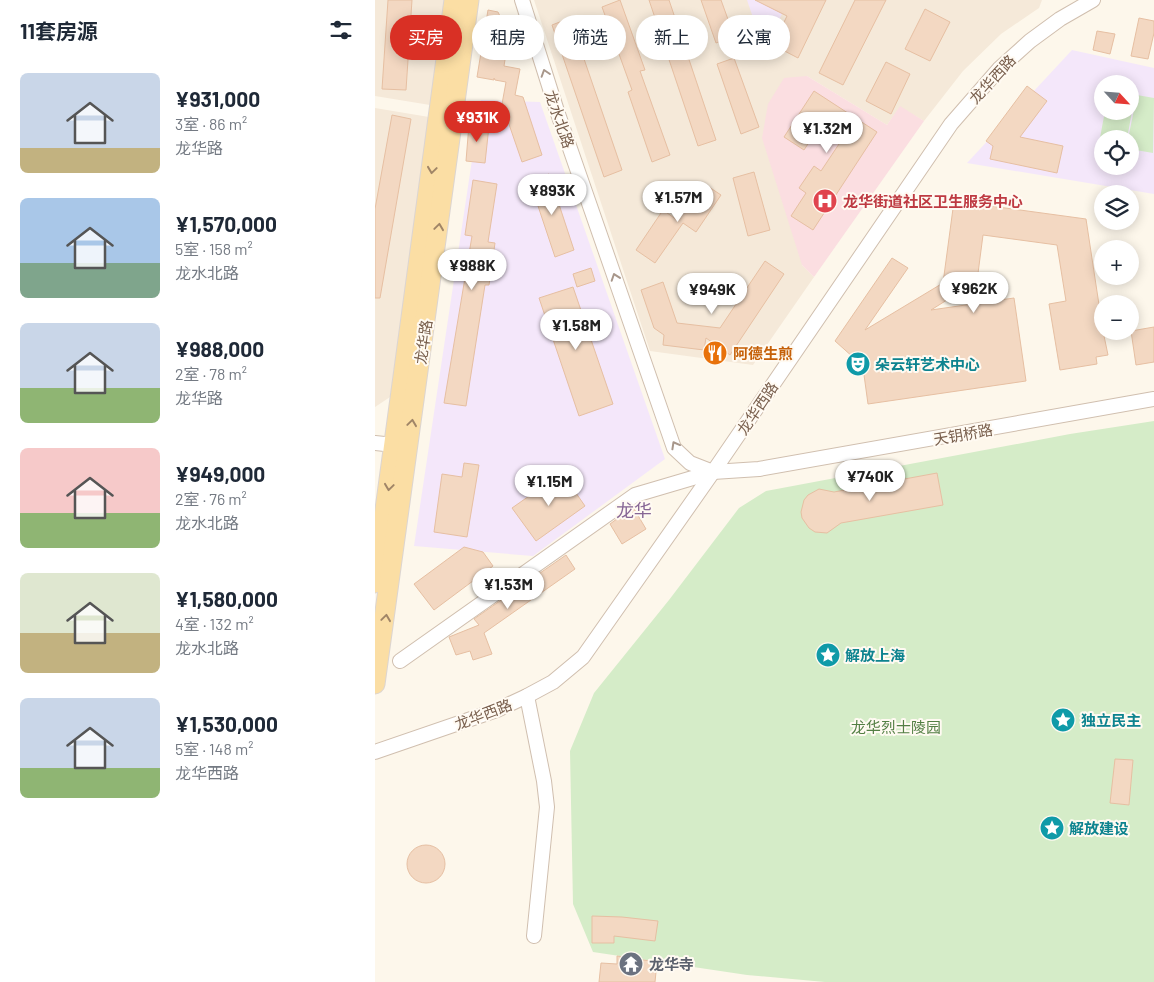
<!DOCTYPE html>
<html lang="zh">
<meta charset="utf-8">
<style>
:root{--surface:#fff;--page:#f2f2f3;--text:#1f2937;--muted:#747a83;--accent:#d93025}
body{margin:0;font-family:Barlow,"Noto Sans SC",sans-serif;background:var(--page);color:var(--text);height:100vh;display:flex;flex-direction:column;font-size:19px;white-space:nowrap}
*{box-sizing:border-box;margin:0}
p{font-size:16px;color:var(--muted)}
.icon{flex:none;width:28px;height:28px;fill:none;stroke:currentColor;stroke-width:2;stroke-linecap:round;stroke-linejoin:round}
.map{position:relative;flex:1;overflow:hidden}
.panel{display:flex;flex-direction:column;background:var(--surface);width:375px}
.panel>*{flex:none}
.banner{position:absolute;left:15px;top:15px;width:475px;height:45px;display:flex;gap:10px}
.needle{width:32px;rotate:116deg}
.tools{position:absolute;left:719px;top:75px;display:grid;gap:10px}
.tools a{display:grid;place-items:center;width:45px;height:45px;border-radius:50%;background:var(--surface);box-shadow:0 2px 12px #0003;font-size:25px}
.price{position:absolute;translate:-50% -42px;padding:0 11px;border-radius:18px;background:#fff;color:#222;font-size:16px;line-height:32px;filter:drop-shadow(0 1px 2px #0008)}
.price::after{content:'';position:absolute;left:50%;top:30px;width:15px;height:11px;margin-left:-8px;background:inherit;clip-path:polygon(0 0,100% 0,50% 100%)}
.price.on{background:var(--accent);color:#fff}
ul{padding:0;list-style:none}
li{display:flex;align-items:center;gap:15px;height:125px;padding:0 20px}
li span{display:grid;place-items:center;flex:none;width:140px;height:100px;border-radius:8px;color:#555}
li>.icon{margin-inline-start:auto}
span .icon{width:60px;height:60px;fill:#fffc;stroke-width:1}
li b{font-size:21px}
h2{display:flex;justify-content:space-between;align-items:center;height:60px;padding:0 20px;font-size:21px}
.chip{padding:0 18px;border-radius:22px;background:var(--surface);box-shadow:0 2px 12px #0003;font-size:18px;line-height:45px}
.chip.on{background:var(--accent);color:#fff}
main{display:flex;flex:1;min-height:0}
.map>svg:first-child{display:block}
.residential{fill:#f5e9d9}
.education{fill:#f4e7fa;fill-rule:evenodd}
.medical{fill:#fbdee1}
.green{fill:#d5ecc8}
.building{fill:#f3d8c2;stroke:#e6bfa2}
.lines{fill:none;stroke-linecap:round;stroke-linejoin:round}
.minor-casing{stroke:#d0bfaf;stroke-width:16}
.major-casing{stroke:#dcd5d1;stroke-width:21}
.minor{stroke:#fff;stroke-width:14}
.major{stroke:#fbdea4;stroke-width:19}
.oneway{stroke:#a8978b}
.oneway2{stroke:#a08567}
.labels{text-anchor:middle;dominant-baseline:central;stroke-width:4;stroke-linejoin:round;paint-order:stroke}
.street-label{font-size:15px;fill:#795f4d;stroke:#fffaf2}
.health-label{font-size:15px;font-weight:bold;fill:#be3a42;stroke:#fffaf2;text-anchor:start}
.food-label{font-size:15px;font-weight:bold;fill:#c56008;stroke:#fffaf2;text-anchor:start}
.culture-label{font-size:15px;font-weight:bold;fill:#0d838f;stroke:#fffaf2;text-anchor:start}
.park-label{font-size:15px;fill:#537f44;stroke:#fffaf2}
.worship-label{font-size:15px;font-weight:bold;fill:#5b616d;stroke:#fffaf2;text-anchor:start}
.quarter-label{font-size:18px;fill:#876695;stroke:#fffaf2}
</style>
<main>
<section class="panel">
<h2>11套房源<svg class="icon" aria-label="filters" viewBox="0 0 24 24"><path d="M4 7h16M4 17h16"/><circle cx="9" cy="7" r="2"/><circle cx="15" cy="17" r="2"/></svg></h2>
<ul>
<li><span style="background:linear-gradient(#c9d6e8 75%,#c2b280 0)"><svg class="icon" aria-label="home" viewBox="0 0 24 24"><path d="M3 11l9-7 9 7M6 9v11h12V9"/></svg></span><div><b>¥931,000</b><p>3室 · 86 m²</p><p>龙华路</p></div></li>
<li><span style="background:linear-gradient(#a9c7e8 65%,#7fa58c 0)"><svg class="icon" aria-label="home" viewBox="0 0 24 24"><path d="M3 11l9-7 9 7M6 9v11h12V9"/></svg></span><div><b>¥1,570,000</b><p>5室 · 158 m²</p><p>龙水北路</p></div></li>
<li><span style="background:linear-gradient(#c9d6e8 65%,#8fb573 0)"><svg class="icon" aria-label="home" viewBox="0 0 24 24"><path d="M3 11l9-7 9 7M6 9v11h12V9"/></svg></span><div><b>¥988,000</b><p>2室 · 78 m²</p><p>龙华路</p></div></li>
<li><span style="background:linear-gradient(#f6c9c9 65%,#8fb573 0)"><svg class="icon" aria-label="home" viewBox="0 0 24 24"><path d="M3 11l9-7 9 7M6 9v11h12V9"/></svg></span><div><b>¥949,000</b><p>2室 · 76 m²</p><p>龙水北路</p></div></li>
<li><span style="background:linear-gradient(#dfe7d0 60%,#c2b280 0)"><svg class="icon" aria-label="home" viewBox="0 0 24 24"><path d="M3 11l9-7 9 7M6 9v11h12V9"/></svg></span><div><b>¥1,580,000</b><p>4室 · 132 m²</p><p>龙水北路</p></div></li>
<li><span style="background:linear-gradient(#c9d6e8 70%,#8fb573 0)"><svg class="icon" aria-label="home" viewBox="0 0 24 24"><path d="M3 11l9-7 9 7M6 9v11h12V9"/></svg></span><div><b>¥1,530,000</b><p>5室 · 148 m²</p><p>龙华西路</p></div></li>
</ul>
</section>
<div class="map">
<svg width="779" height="982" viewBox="0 0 779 982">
<rect width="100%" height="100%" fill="#fdf7eb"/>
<g class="residential">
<path d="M 0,0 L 69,0 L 55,105 L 0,96 Z"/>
<path d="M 159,0 L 667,0 L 664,8 L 626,34 L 588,71 L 549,121 L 525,107 L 512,125 L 432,76 L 427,265 L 439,277 L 378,365 L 275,351 Z"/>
<path d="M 0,108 L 54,117 L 15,397 L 0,407 Z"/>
</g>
<g class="education">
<path d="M 372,0 L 414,0 L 389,50 Z"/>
<path d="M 697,50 L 779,68 L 779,194 L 592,163 ZM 728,84 L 755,84 L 755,111 L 728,111 ZM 728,139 L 755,139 L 755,166 L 728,166 Z"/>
<path d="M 106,100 L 165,102 L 290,459 L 158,556 L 39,546 Z"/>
</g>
<path class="medical" d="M 432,76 L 512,125 L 525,106 L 549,121 L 439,277 L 427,265 L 387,138 L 393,104 L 409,78 Z"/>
<g class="green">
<path d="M 755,94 L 760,95 L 752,139 L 728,139 L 727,144 L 724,143 L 730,111 L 755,111 Z"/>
<path d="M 762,95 L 779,98 L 778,153 L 755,149 L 755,139 L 753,139 Z"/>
<path d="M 779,421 L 779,982 L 450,982 L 372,975 L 218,952 L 198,904 L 195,751 L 219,693 L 294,600 L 364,508 L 391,491 L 695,434 Z"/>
</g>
<g class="building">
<path d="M 13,0 L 37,0 L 31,90 L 7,89 Z"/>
<path d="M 245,0 L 270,70 L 265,71 L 295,155 L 277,162 L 253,92 L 257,90 L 227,7 Z"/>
<path d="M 274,0 L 294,0 L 341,140 L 323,146 Z"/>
<path d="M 326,0 L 346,0 L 359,36 L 341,43 Z"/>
<path d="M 380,0 L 451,0 L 423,58 L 398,45 L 412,16 Z"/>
<path d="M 480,0 L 511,0 L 468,85 L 444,73 Z"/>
<path d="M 550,9 L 575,22 L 555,61 L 530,49 Z"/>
<path d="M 113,10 L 123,12 L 134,35 L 129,66 L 145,69 L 140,95 L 148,97 L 167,155 L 147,162 L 127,104 L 131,82 L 120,80 L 119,78 L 119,80 L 102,77 Z"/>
<path d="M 195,18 L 247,170 L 229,177 L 177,25 Z"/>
<path d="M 764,18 L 779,21 L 779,33 L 773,59 L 756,56 Z"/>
<path d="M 722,31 L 740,34 L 735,54 L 718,50 Z"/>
<path d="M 359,58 L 384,127 L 366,134 L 342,64 Z"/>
<path d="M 511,62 L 535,74 L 516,114 L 491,101 Z"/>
<path d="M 652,86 L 672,101 L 645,137 L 688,146 L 682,173 L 615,159 L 618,146 L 611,141 Z"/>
<path d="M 439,91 L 502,132 L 438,230 L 416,216 L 431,193 L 424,188 L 439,166 L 446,171 L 466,141 L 444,127 L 429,150 L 409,137 Z"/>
<path d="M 17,115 L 36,119 L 5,298 L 0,298 L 0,209 Z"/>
<path d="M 94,124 L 114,126 L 110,163 L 91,161 Z"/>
<path d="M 379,172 L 395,230 L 373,236 L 358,178 Z"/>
<path d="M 174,174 L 199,250 L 180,257 L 156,185 L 166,182 L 164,178 Z"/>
<path d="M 98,180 L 122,184 L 113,242 L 120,243 L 114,285 L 110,285 L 91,406 L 69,403 L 97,236 L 90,235 Z"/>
<path d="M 328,183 L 346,195 L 321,232 L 308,223 L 280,263 L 261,250 L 288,210 L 302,220 Z"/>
<path d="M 579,201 L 711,219 L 728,331 L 733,355 L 721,357 L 722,364 L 685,370 L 674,304 L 691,301 L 682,245 L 608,235 L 602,281 L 556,310 L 639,298 L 651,381 L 493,404 L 486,353 L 479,358 L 460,341 L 517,258 L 533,268 L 490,330 L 568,283 Z"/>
<path d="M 390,261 L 409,274 L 355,355 L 331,338 L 329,350 L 288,345 L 289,335 L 279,328 L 266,290 L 288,282 L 302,323 L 345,328 Z"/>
<path d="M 216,268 L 220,281 L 202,287 L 198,274 Z"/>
<path d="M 198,287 L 238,404 L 204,416 L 164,298 Z"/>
<path d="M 779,327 L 779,362 L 761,365 L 756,331 Z"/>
<path d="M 89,463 L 104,465 L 92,537 L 59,532 L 67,474 L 87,477 Z"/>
<path d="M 187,473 L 210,506 L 161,541 L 137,508 Z"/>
<path d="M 562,473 L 568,505 L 466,523 L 452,533 L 440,532 L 434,528 L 427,518 L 426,512 L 429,500 L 433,495 L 444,489 L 459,492 Z"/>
<path d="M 258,507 L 271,529 L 247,544 L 235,524 Z"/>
<path d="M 89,547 L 108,552 L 118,566 L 59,610 L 39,584 Z"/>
<path d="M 191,555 L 200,569 L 109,633 L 117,654 L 98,660 L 95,651 L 81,655 L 74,637 L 104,625 L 99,619 Z"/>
<path d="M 740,759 L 758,760 L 754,805 L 735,803 Z"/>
<circle cx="51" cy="864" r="19"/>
<path d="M 217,916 L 247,917 L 283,921 L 280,941 L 239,936 L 239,943 L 217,943 Z"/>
<path d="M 242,956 L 282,962 L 280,982 L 224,982 L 226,963 L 242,964 Z"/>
</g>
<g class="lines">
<defs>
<g id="minor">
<path d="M 147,0 L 182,111 L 299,448 L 315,463 L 338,472"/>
<path d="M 0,443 L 28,446"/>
<path d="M 25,661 L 260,495 L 338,472 L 384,469 L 779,399"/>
<path d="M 152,696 L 169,781 L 172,807 L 159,936"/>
<path d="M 0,752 L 122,710 L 152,696 L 178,682 L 208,657 L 338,472 L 576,124 L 624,69 L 655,41 L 685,19 L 718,0"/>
</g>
<g id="major">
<path d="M 0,583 L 79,0"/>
<path d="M 0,684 L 94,0"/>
</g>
</defs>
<use href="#minor" class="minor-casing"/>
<use href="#major" class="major-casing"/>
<use href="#minor" class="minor"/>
<use href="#major" class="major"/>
</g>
<defs><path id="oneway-chevron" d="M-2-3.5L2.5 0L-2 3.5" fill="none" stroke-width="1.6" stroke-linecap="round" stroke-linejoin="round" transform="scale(1.25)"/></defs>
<g class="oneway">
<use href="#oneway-chevron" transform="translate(170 73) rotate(-108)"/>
<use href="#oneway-chevron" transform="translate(240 277) rotate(-109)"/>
<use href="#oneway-chevron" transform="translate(300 445) rotate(-119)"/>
</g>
<g class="oneway2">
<use href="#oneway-chevron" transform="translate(57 170) rotate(98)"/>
<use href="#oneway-chevron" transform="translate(64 227) rotate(-82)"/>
<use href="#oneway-chevron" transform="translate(37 423) rotate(-82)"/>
<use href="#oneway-chevron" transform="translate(14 487) rotate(98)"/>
<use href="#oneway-chevron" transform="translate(11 618) rotate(-82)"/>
</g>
<defs>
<symbol id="hospital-disc" viewBox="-11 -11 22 22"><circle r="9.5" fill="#e0444e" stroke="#fffaf2"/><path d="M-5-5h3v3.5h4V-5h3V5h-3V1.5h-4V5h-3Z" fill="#fff"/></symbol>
<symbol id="restaurant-disc" viewBox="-11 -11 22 22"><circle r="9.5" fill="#e8710a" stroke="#fffaf2"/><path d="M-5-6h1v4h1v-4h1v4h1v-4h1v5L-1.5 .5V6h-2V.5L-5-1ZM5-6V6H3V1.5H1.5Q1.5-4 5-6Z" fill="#fff"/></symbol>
<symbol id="theatre-disc" viewBox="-11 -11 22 22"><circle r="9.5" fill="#0f9aa8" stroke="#fffaf2"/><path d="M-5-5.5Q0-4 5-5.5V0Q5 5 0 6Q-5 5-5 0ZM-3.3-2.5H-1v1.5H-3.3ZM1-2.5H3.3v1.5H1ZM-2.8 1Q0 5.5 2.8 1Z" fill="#fff"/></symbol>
<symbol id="sight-disc" viewBox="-11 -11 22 22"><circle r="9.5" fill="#0f9aa8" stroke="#fffaf2"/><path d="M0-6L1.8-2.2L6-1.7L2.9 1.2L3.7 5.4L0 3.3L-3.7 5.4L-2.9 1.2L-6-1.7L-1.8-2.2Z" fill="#fff"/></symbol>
<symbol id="temple-disc" viewBox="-11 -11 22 22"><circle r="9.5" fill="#6b7280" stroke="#fffaf2"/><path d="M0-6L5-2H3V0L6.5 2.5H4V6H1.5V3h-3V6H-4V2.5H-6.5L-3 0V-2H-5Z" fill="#fff"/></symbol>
</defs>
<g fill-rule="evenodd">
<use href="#hospital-disc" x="436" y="187" width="28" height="28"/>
<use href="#restaurant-disc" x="326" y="339" width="28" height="28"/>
<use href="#theatre-disc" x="469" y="350" width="28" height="28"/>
<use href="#sight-disc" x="439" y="641" width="28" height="28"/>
<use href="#sight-disc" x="674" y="706" width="28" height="28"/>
<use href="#sight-disc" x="663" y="814" width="28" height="28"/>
<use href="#temple-disc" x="242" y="950" width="28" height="28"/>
</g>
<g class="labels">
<g class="street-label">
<text transform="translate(617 79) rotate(-47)">龙华西路</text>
<text transform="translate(185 119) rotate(71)">龙水北路</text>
<text transform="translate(48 342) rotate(-82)">龙华路</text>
<text transform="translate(382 408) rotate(-56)">龙华西路</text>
<text transform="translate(588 434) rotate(-10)">天钥桥路</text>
<text transform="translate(108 714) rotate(-21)">龙华西路</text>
</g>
<g class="health-label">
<text x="468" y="201">龙华街道社区卫生服务中心</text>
</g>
<g class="food-label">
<text x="358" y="353">阿德生煎</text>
</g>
<g class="culture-label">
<text x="500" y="364">朵云轩艺术中心</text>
<text x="470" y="655">解放上海</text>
<text x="706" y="720">独立民主</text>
<text x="694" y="828">解放建设</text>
</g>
<g class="park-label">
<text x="521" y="727">龙华烈士陵园</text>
</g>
<g class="worship-label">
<text x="274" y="964">龙华寺</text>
</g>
<g class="quarter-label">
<text x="259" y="510">龙华</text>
</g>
</g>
</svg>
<div class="tools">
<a><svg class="needle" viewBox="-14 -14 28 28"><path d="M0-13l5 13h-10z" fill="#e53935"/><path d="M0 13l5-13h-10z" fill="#747a83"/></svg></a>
<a><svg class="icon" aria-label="locate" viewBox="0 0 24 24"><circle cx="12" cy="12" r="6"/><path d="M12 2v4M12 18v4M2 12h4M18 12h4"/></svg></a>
<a><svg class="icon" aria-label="layers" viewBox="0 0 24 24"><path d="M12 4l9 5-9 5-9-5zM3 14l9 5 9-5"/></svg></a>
<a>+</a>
<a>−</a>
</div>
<b class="price on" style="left:102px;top:143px">¥931K</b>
<b class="price" style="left:452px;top:154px">¥1.32M</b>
<b class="price" style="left:177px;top:216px">¥893K</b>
<b class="price" style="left:303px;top:223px">¥1.57M</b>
<b class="price" style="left:97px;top:291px">¥988K</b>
<b class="price" style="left:599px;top:314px">¥962K</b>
<b class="price" style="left:337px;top:315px">¥949K</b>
<b class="price" style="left:201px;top:351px">¥1.58M</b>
<b class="price" style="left:495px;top:502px">¥740K</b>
<b class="price" style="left:174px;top:507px">¥1.15M</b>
<b class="price" style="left:133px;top:610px">¥1.53M</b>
<div class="banner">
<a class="chip on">买房</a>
<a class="chip">租房</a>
<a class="chip">筛选</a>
<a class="chip">新上</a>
<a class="chip">公寓</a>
</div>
</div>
</main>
